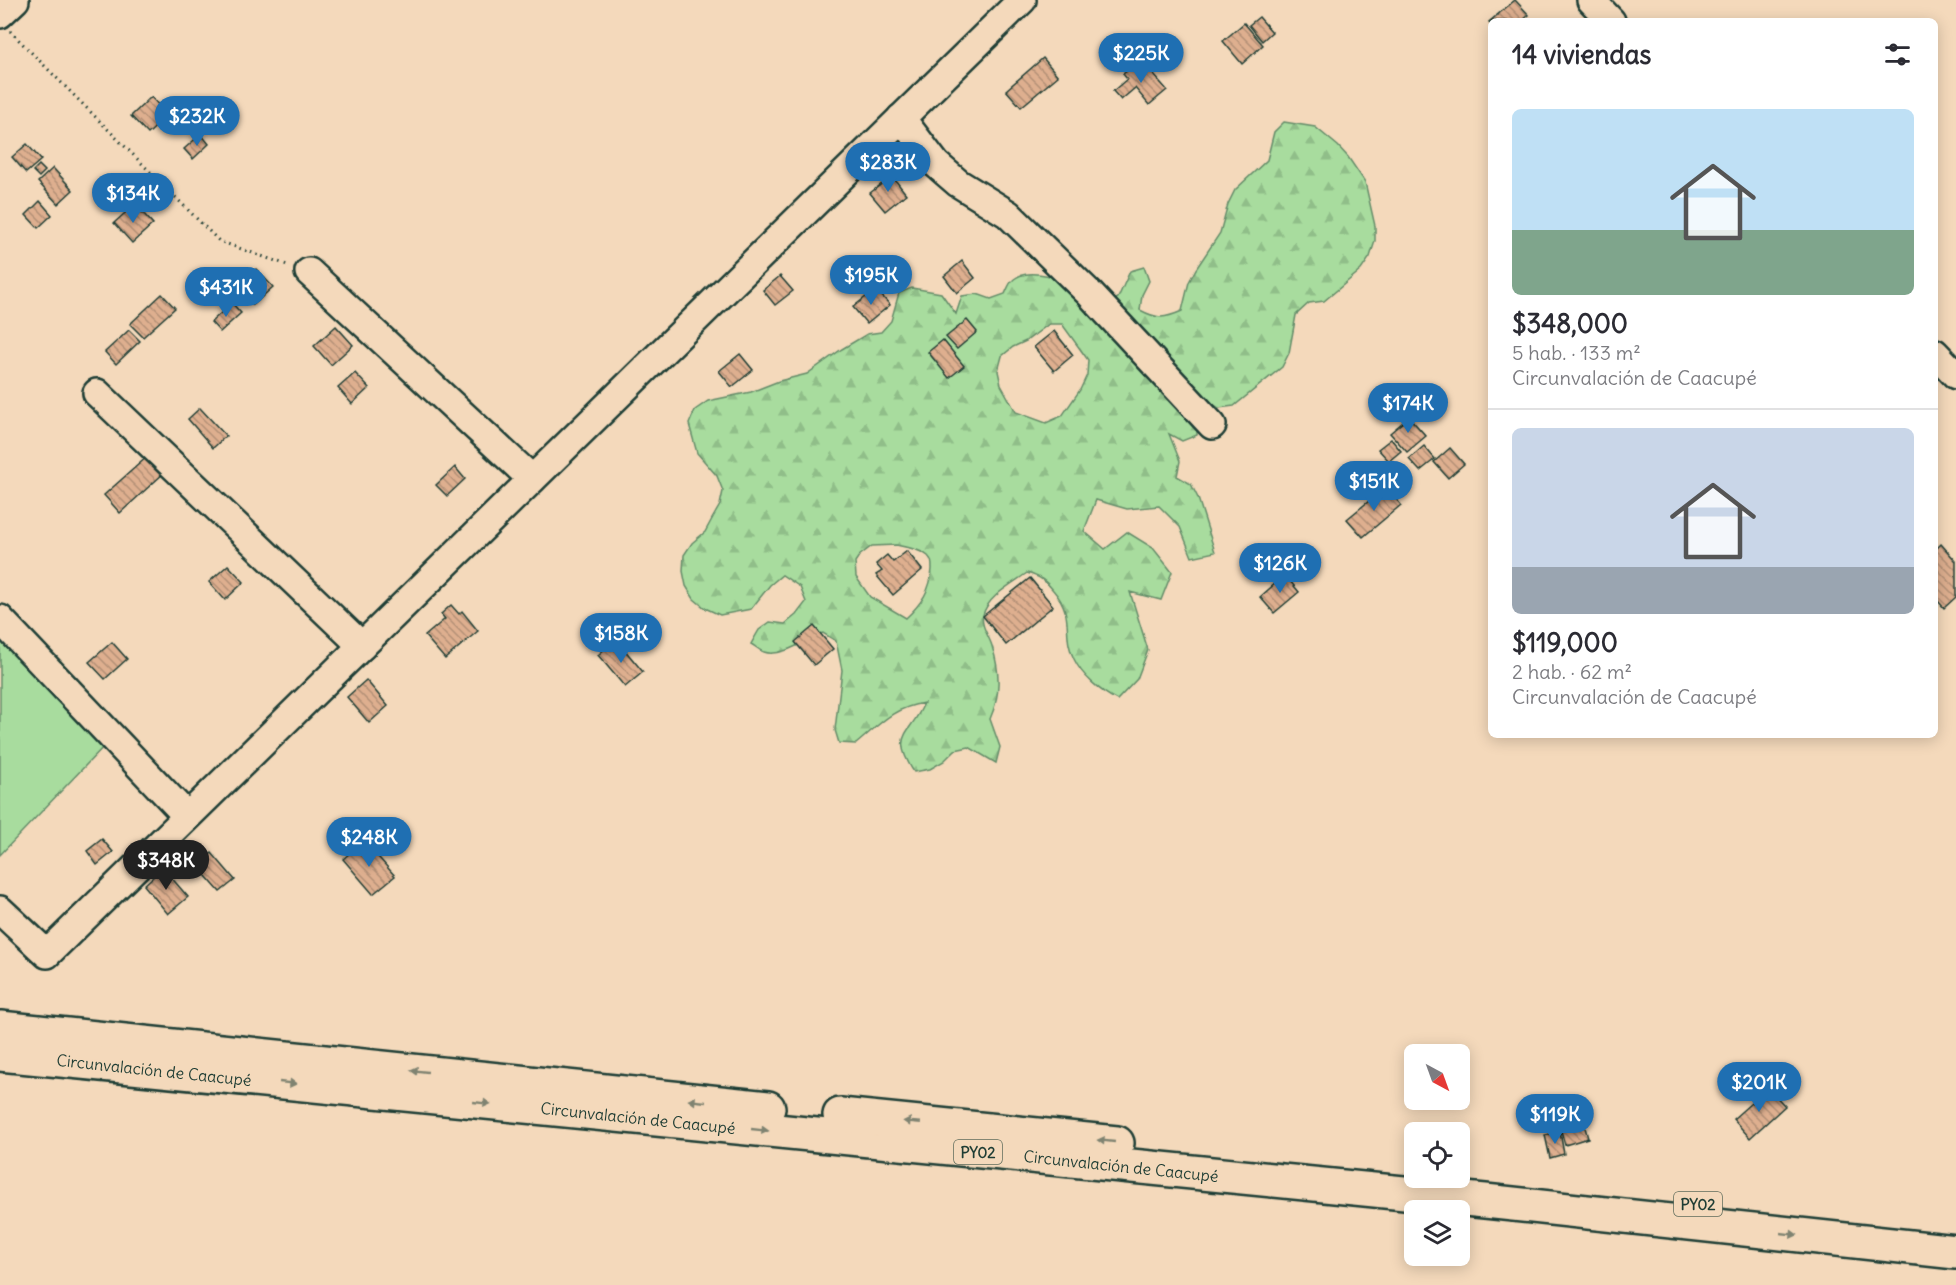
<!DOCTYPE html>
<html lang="es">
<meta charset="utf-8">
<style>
:root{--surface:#fff;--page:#f7f7f7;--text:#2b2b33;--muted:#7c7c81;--line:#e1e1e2;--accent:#1f6fb2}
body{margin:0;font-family:Delius,sans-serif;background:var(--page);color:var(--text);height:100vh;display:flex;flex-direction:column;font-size:22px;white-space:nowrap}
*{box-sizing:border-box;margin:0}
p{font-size:20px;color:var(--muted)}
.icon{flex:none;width:33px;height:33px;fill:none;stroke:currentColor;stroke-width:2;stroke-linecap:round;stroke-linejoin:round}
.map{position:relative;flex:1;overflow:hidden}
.panel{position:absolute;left:1488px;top:18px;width:450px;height:720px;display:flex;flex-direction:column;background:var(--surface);border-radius:9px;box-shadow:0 3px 15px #0003}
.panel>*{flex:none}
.needle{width:39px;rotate:139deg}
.controls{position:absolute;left:1404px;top:1044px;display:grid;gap:12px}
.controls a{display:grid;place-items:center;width:66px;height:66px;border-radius:9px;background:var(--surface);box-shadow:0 3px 15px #0003;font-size:30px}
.price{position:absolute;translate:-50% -51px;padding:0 14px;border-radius:21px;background:var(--accent);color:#fff;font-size:20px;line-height:39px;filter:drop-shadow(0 2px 3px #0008)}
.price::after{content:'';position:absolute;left:50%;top:36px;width:18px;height:14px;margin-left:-9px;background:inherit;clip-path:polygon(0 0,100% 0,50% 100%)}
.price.selected{background:#222;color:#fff}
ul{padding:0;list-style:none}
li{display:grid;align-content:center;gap:12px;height:318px;padding:0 24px}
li+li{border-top:2px solid var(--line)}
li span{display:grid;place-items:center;height:186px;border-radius:9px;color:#555}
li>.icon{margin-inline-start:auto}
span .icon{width:108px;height:108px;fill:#fffc;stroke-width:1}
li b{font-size:26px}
h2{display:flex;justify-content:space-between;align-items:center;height:72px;padding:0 24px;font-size:26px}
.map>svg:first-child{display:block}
.forest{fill:url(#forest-firs);stroke:#648c69;stroke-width:1.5;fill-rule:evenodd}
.pitch{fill:#a8dc9e;stroke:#648c69;stroke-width:1.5}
.building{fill:url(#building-back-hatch);stroke:#1f3d34;stroke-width:1.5}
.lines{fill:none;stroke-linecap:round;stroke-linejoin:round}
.minor-casing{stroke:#1f3d34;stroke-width:32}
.highway-casing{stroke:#1f3d34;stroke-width:38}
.path{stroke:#1f3d34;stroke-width:3;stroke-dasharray:1.5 4.5;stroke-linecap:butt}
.minor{stroke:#f4d9bb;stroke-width:27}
.highway{stroke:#f4d9bb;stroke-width:33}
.oneway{fill:#7f8371}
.labels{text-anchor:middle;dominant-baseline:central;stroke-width:4.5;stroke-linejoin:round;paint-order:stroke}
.shield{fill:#f4d9bb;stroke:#5f6c5c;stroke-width:1.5}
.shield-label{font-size:15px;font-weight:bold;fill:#1f3d34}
.street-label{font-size:16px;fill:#1f3d34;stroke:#f4d9bb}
</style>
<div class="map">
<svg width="1956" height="1285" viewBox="0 0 1956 1285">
<defs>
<pattern id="forest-firs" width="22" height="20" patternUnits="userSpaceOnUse" patternTransform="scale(1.5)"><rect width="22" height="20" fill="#a8dc9e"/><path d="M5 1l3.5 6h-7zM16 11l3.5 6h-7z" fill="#90be89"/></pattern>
<pattern id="building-back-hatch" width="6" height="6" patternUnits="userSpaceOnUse" patternTransform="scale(1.5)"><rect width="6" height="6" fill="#deaf8f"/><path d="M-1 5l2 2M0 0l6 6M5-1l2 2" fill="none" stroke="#b39076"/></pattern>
</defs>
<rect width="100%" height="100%" fill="#f4d9bb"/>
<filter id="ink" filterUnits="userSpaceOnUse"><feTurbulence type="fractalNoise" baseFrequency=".0167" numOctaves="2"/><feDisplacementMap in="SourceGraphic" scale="12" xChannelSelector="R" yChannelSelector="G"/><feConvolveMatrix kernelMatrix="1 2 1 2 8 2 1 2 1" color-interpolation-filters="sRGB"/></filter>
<g filter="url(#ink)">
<path class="forest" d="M 1284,122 L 1315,127 L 1338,146 L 1348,157 L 1365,182 L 1375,226 L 1375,241 L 1370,257 L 1361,270 L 1324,301 L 1309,303 L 1296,315 L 1289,353 L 1282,367 L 1234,406 L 1219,408 L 1207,400 L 1192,395 L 1154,372 L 1167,398 L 1182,392 L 1197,419 L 1197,435 L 1182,441 L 1169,434 L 1180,461 L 1177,476 L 1191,484 L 1198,498 L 1215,552 L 1192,557 L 1180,527 L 1159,506 L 1127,509 L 1096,500 L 1084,531 L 1105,549 L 1127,532 L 1153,548 L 1172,572 L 1161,600 L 1130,592 L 1148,650 L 1137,679 L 1117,700 C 1101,692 1082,676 1074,659 C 1061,634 1076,616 1053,590 C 1045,580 1040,577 1027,573 C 1012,584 988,596 983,615 C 980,625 989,636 992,646 C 1000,672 1001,694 990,719 L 1000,747 L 996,763 L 969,747 L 955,750 L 944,761 L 930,769 L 914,772 C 889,734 911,735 924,703 C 892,708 880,724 856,744 L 839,743 L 835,730 L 842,670 L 836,641 L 823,633 C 807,639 782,658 764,652 C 760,651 755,646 751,644 L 759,630 L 770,622 L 785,624 L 796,615 L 806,602 L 800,587 L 782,575 L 770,585 L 751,609 L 720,615 L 705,608 L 694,599 L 686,586 L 683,571 L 684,555 L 692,543 L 705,532 L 712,519 L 720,505 L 723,491 L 717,476 L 697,453 L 689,424 L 695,410 L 708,401 L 751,392 L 779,381 L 807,374 L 842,349 L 867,334 L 881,332 L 891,321 L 899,293 L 912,288 L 941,293 L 956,314 L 962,296 L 977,294 L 991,299 L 1005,294 C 1007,290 1009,284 1012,281 C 1026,265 1064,280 1082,285 L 1098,309 L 1118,298 L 1130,271 L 1144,267 L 1149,281 L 1142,295 L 1140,310 C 1157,319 1164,319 1182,311 L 1189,282 L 1196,269 L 1220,233 L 1228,204 L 1235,190 L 1267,160 L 1274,132 ZM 1049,324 L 1062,324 L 1088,360 L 1087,375 L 1080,390 L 1062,416 L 1046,423 L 1016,412 L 1001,385 L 998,371 L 1002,356 L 1013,347 L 1026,341 ZM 896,545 C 906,547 920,549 928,556 C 932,560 932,564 932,569 C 931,590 921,604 906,618 L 870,597 L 856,577 L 855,562 L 859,556 L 872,546 Z"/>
<path class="pitch" d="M 0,641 L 107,743 L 0,855 Z"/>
<g class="building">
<path d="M 1515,0 L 1529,15 L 1522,21 L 1491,21 L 1491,25 L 1489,22 Z"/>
<path d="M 1259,17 L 1272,32 L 1262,41 L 1249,25 Z"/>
<path d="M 1244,23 L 1263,45 L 1242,64 L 1223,41 Z"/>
<path d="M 1043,58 L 1058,76 L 1021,107 L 1006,90 Z"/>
<path d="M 1141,60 L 1167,90 L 1149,105 L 1135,88 L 1121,100 L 1113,91 L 1127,79 L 1123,74 Z"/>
<path d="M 151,97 L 168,115 L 148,134 L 131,116 Z"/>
<path d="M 201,134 L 209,144 L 193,159 L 184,149 Z"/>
<path d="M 27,144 L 41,160 L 26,173 L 12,157 Z"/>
<path d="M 39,165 L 45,171 L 39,177 L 33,171 Z"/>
<path d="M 53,168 L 73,190 L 58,204 L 38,182 Z"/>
<path d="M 892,176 L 906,194 L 885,211 L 870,193 Z"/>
<path d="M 40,201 L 52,215 L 38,228 L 26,215 Z"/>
<path d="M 135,204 L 153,224 L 132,243 L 114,223 Z"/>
<path d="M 962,261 L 975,278 L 957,293 L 944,276 Z"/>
<path d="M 256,269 L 273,287 L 253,305 L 236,287 Z"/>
<path d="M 780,276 L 793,291 L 775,305 L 763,290 Z"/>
<path d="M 876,289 L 890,305 L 867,324 L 853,307 Z"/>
<path d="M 162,294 L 175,308 L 143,337 L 130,324 Z"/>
<path d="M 232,303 L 241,313 L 220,332 L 211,322 Z"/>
<path d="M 967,320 L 977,332 L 957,349 L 946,337 Z"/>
<path d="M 336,326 L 353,345 L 331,365 L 314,346 Z"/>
<path d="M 129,330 L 140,341 L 116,364 L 105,352 Z"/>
<path d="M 1054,331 L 1073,355 L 1054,371 L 1034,347 Z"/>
<path d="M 943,340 L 964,366 L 949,378 L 928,352 Z"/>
<path d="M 740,354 L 753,370 L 732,387 L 719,371 Z"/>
<path d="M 355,373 L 369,388 L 352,404 L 338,388 Z"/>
<path d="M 200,408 L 226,436 L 213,448 L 188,419 Z"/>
<path d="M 1409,417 L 1426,436 L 1407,452 L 1390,433 Z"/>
<path d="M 1391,439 L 1401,451 L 1389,461 L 1378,449 Z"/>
<path d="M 1424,446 L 1435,459 L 1420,471 L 1409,459 Z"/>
<path d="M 1450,448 L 1464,464 L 1448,478 L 1434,462 Z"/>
<path d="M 148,456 L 164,473 L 120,513 L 104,495 Z"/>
<path d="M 455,467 L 465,479 L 447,496 L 436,485 Z"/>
<path d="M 1386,487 L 1401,505 L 1363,537 L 1347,519 Z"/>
<path d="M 1941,544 L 1956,561 L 1956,597 L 1944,608 L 1938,601 L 1935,604 L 1935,550 Z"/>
<path d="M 907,551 L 922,570 L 893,595 L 876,575 L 882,571 L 876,564 L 887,555 L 893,562 Z"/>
<path d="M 228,565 L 244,582 L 225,600 L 209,582 Z"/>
<path d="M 1285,575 L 1299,592 L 1274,613 L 1260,597 Z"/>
<path d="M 1030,578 L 1053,606 L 1006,645 L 983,616 Z"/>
<path d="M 451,605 L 459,614 L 462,611 L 478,631 L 445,659 L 425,636 L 445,619 L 441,614 Z"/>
<path d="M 814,626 L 833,649 L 814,665 L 795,642 Z"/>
<path d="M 112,642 L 127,659 L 105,679 L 89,662 Z"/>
<path d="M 619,643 L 643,672 L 625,687 L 598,655 L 608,646 L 611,650 Z"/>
<path d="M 366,680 L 388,706 L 369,723 L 347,697 Z"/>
<path d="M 102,839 L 113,852 L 97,865 L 87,851 Z"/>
<path d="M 364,841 L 395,876 L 373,894 L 343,859 Z"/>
<path d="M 212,853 L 235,880 L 220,892 L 197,866 Z"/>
<path d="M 163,868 L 188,897 L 168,914 L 144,885 Z"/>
<path d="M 1768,1088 L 1785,1106 L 1750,1138 L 1733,1119 Z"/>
<path d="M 1578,1103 L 1588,1138 L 1565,1145 L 1555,1109 Z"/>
<path d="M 1560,1132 L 1564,1154 L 1550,1158 L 1545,1135 Z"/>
</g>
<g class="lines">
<defs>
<g id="minor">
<path d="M 1591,0 L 1611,21"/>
<path d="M 0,14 L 15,0"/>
<path d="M 901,118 L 936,164 L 958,183 L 1008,214 L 1089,293 L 1212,425"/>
<path d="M 309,272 L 532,479"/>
<path d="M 1935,353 L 1956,375"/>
<path d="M 97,393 L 362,646"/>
<path d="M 0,619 L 187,816"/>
<path d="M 0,910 L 47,954 L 1022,0"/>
</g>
<g id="highway">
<path d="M 0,1028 L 768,1108"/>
<path d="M 0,1054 L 1485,1201 L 1956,1252"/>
<path d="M 840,1115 L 1117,1143"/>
</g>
</defs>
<use href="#minor" class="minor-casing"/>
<use href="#highway" class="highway-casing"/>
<path class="path" d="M 10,31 L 219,241 L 287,265"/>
<use href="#minor" class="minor"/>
<use href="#highway" class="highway"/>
</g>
<defs><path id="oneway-solid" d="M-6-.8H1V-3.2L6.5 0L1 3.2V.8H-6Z" transform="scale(1.5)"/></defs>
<g class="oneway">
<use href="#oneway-solid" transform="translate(419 1071) rotate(-174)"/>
<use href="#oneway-solid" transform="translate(288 1083) rotate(6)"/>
<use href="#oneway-solid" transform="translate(697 1101) rotate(-174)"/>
<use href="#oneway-solid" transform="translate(482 1103) rotate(6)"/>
<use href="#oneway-solid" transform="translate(912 1122) rotate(-175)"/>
<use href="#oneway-solid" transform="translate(760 1130) rotate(6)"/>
<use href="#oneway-solid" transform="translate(1106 1141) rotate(-174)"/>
<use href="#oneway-solid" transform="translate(1789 1234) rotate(6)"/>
</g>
</g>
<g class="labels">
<g class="shield">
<rect x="954" y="1140" width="48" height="24" rx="4.5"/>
<rect x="1674" y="1192" width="48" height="24" rx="4.5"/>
</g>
<g class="shield-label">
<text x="978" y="1152">PY02</text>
<text x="1698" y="1204">PY02</text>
</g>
<g class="street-label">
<text transform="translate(154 1070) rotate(6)">Circunvalación de Caacupé</text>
<text transform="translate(638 1118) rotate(6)">Circunvalación de Caacupé</text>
<text transform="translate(1121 1166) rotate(6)">Circunvalación de Caacupé</text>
</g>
</g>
</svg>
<div class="controls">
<a><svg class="needle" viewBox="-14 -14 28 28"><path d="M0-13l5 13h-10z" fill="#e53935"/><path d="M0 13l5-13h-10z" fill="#7c7c81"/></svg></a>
<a><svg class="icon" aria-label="locate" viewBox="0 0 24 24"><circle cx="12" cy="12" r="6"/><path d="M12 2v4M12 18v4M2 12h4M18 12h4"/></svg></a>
<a><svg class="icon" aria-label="layers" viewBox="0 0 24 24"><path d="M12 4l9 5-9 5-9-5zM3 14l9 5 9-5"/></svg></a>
</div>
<b class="price" style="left:1141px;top:84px">$225K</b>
<b class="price" style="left:197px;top:147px">$232K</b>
<b class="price" style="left:888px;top:193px">$283K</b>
<b class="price" style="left:133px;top:224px">$134K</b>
<b class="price" style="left:871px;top:306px">$195K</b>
<b class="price" style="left:226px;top:318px">$431K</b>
<b class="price" style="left:1408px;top:434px">$174K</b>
<b class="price" style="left:1374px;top:512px">$151K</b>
<b class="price" style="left:1280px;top:594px">$126K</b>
<b class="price" style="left:621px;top:664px">$158K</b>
<b class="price" style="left:369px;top:868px">$248K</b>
<b class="price selected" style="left:166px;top:891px">$348K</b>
<b class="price" style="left:1759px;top:1113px">$201K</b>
<b class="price" style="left:1555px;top:1145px">$119K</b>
<section class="panel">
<h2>14 viviendas<svg class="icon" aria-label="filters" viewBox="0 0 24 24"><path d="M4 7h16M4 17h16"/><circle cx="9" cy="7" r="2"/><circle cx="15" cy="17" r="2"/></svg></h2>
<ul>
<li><span style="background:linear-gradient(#bfe0f5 65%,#7fa58c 0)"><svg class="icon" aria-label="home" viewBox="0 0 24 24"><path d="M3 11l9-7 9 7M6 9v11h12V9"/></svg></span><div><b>$348,000</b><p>5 hab. · 133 m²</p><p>Circunvalación de Caacupé</p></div></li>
<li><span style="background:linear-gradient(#c9d6e8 75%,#9aa5b1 0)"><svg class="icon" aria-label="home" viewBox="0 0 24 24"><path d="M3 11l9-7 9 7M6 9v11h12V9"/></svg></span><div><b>$119,000</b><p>2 hab. · 62 m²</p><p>Circunvalación de Caacupé</p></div></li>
</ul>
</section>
</div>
